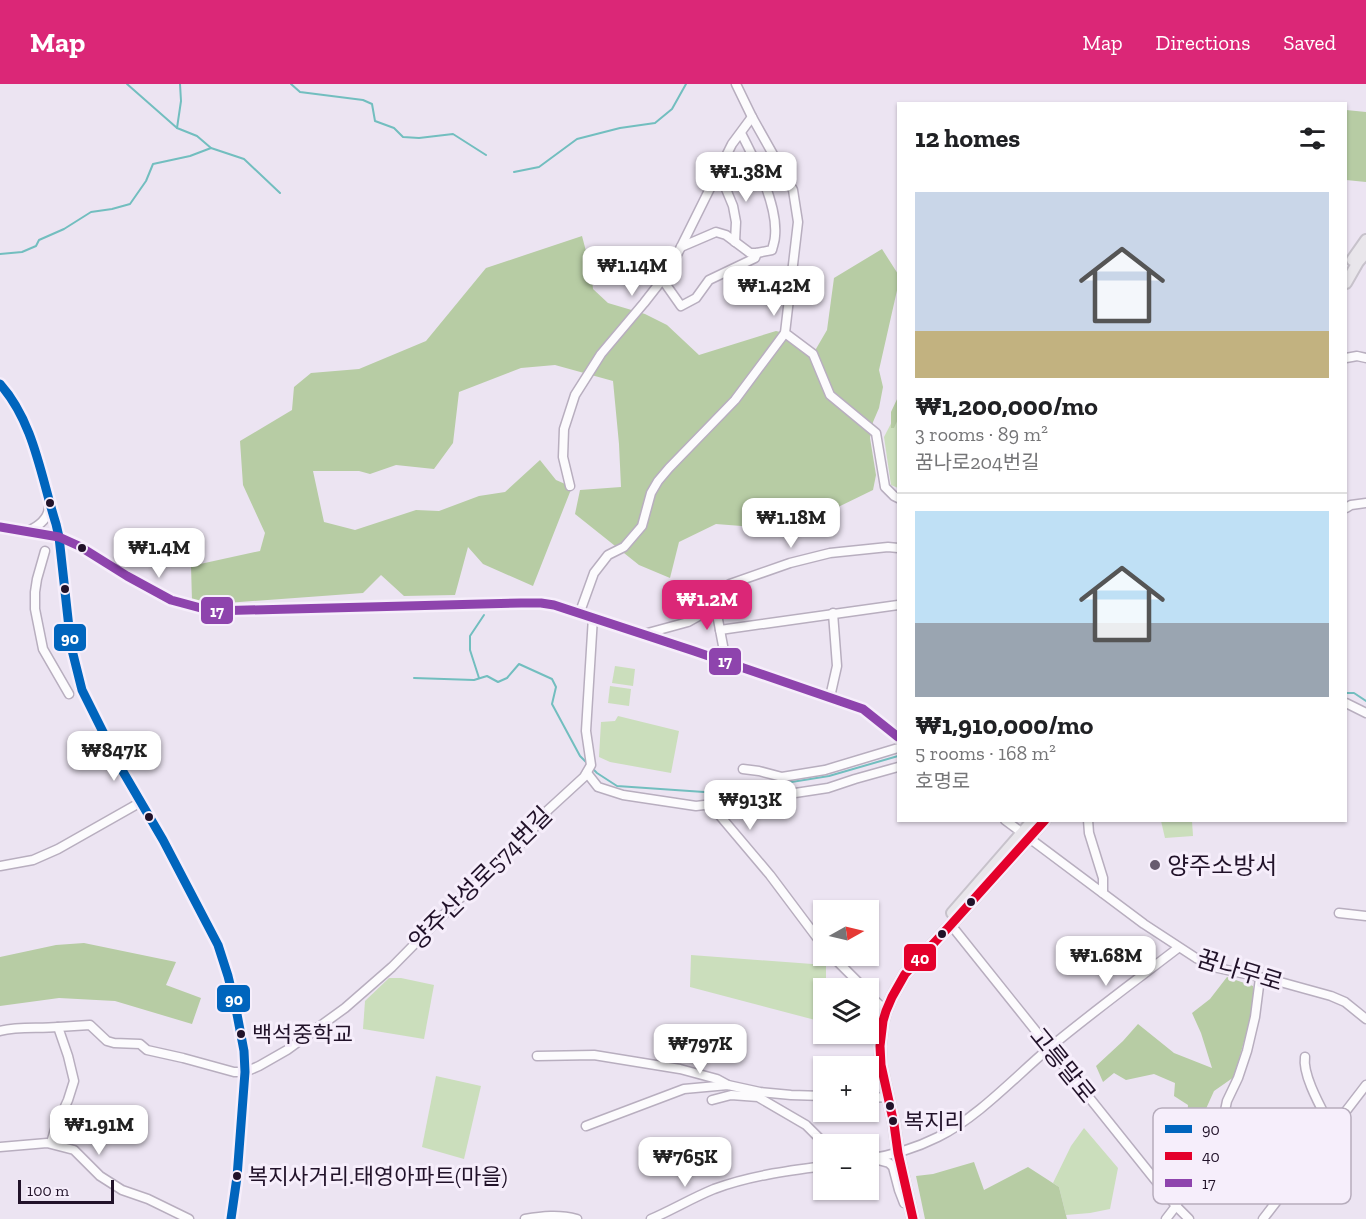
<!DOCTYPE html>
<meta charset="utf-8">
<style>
:root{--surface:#fff;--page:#f2f2f2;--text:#202124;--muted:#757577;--line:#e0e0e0;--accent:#db2777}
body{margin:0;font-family:"Zilla Slab","Noto Sans KR",serif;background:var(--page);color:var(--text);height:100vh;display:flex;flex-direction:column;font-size:22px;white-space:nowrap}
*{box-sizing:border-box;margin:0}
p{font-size:20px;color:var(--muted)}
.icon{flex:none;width:33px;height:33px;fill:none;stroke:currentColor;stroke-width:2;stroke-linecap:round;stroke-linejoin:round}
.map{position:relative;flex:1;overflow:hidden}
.side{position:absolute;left:897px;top:18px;width:450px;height:720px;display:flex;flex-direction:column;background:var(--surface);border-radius:0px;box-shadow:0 2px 4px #0004}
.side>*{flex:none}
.needle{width:39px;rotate:82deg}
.controls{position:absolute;left:813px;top:816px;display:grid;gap:12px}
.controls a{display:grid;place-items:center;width:66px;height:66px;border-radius:0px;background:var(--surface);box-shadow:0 2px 4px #0004;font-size:30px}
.scale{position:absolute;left:18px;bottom:15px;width:96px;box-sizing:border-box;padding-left:6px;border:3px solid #211229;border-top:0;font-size:16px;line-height:21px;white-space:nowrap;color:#211229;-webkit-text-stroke:4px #f6eefb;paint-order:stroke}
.price{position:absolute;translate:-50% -51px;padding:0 14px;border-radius:12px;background:#fff;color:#222;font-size:20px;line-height:39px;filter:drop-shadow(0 2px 3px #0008)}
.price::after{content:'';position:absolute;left:50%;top:36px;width:18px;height:14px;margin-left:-9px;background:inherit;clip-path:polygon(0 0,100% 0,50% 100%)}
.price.active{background:var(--accent);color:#fff}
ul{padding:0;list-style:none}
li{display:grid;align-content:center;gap:12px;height:318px;padding:0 18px}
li+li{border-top:2px solid var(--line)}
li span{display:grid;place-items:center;height:186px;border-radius:0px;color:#555}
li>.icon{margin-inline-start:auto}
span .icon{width:108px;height:108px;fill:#fffc;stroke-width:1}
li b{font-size:26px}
h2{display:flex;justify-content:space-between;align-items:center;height:72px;padding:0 18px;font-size:26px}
header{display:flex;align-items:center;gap:36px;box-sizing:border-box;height:84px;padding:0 30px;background:var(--accent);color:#fff}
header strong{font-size:28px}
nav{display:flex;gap:33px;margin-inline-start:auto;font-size:21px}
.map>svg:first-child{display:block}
.green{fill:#cbdebc}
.forest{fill:#b7cca4}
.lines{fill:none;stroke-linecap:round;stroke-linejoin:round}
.stream{stroke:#72bebf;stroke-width:2}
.minor-casing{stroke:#b8aebf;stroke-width:11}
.major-casing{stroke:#c7c2cb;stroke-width:14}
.minor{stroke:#fcfbfd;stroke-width:8}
.major{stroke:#e9e6eb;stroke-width:10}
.bus-1-casing{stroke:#f6eefb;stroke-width:14}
.bus-2-casing{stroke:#f6eefb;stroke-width:14}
.bus-3-casing{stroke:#f6eefb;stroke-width:14}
.bus-1{stroke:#0065bd;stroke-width:9}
.bus-2{stroke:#e4002b;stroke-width:9}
.bus-3{stroke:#8e44ad;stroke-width:9}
.bus-dot{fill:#211229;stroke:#f6eefb;stroke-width:2}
.poi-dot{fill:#685c6f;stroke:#f6eefb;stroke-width:2}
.labels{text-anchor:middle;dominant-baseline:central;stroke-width:6;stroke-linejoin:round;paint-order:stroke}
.bus-label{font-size:22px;fill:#211229;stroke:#f6eefb;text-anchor:start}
.poi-label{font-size:24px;fill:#211229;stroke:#f6eefb;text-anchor:start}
.street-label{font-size:24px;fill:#211229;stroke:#f6eefb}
.key{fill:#f6eefb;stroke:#b6acbc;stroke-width:1.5}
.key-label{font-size:16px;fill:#211229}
.line-badge{stroke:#f6eefb;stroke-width:2}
.badge-label{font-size:16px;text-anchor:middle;font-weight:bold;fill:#fff}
</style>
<header>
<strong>Map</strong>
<nav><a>Map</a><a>Directions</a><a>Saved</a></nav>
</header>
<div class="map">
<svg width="1366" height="1135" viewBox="0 0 1366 1135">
<rect width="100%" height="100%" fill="#ece4f2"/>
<g class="green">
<path d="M 898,326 L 898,404 L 891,401 L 884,353 Z"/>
<path d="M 615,582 L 635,585 L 633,602 L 612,599 Z"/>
<path d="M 610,602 L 631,605 L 629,622 L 608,619 Z"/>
<path d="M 618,632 L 679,647 L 671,689 L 610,678 L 599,673 L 601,638 L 615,637 Z"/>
<path d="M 1161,737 L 1192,737 L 1193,752 L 1165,754 Z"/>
<path d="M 691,871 L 826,881 L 826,904 L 824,904 L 823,922 L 819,937 L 690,903 Z"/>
<path d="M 389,894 L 401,894 L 434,901 L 424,955 L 363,945 L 365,917 Z"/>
<path d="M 436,992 L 481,1002 L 464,1075 L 422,1063 Z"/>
<path d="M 1084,1044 L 1118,1084 L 1110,1125 L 1090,1129 L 1066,1131 L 1059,1103 L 1053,1099 L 1071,1062 Z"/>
</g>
<g class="forest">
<path d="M 1346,26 L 1366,28 L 1366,98 L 1346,96 Z"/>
<path d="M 582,152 L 591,186 L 593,205 L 608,219 L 645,230 L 667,241 L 699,271 L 776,247 L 785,249 L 813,270 L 827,246 L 834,194 L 882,165 L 898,190 L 898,202 L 879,286 L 883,303 L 879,324 L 873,338 L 870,354 L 876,391 L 873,406 L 791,446 L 716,440 L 679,458 L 670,494 L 639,481 L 575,430 L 580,406 L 621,403 L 619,360 L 613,297 L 555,281 L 521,284 L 459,308 L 453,359 L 434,385 L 396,381 L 370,390 L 359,387 L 313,387 L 324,438 L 355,446 L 416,426 L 439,427 L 479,412 L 505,408 L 540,376 L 556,396 L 572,403 L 533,502 L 483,480 L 468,463 L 455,511 L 404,512 L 381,491 L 363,509 L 213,520 L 192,517 L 191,482 L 260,467 L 265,449 L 243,401 L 240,357 L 292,326 L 294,303 L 311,289 L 359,285 L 426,257 L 486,184 Z"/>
<path d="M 898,313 L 898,335 L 894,344 L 891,344 L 891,328 Z"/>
<path d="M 84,859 L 176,878 L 166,901 L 201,914 L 192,940 L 115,917 L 59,914 L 0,922 L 0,873 L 56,861 Z"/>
<path d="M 1227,893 L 1253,902 L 1254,922 L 1234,993 L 1214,1007 L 1205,1027 L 1201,1054 L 1170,1042 L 1170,1029 L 1187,1035 L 1188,1021 L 1174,1012 L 1175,999 L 1154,990 L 1126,996 L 1114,989 L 1103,998 L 1096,982 L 1123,957 L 1138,940 L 1174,969 L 1212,984 L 1201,949 L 1192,929 L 1210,915 Z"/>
<path d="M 974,1078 L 984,1106 L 1028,1083 L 1059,1103 L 1067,1135 L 925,1135 L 916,1092 L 933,1090 Z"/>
</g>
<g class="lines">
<g class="stream">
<path d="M 127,0 L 177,44"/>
<path d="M 180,0 L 181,17 L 177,44 L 197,52 L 211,64"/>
<path d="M 291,0 L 300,8 L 363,16 L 372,20 L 375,37 L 394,44 L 403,53 L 419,54 L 453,50 L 486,71"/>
<path d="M 514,88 L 539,83 L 577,55 L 620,44 L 655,39 L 672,25 L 686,0"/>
<path d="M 0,170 L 22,168 L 36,162 L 39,156 L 64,145 L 91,128 L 112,125 L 130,120 L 146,97 L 153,80 L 190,72 L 211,64 L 244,75 L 280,109"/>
<path d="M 414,594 L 474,596 L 487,592 L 498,598 L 507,594 L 519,580 L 552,595 L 556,603 L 552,620 L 580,672 L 587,679"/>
<path d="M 479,594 L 470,566 L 470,552 L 484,531"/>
<path d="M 1346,609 L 1354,609 L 1366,617"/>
<path d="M 593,685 L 597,689 L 617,702 L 704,708 L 779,700 L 829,692 L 898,672"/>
</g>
<defs>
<g id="minor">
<path d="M 736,0 L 752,33 L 793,106 L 798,138 L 785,249 L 813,270 L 830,311 L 876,349 L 885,403 L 894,412 L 898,414"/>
<path d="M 719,88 L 733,122 L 736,138 L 735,158"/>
<path d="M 681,163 L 716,148 L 726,151 L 750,169 L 757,169 L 772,166 C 773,161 775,157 775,152 C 778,121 755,76 741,49"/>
<path d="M 662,195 L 681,222 L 696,214 L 709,196 L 755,174 L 757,169"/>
<path d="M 1346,274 L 1357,272 L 1366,274"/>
<path d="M 0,300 C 34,338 41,393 56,440 L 59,453 L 71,562 L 82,606 L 122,686 L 163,756 L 218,861 L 228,892 L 236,925 L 244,967 L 245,988 L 237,1093 L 231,1135"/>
<path d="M 570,402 L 563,373 L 564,345 L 575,311 L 601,270 L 644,219 L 669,187 L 732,60 L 752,33"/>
<path d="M 1346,424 L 1351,421 L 1366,419"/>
<path d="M 0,443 L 59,453 L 79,462 L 127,492 L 171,516 L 212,527 L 521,519 L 541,519 L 554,521 L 694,567 L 863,625 L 898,653"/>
<path d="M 28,447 C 39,442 49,435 49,422"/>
<path d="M 45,467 L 37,495 L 35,508 L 35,525 L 43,565 L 69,610"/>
<path d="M 581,529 L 581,525 L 594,489 L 608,471 L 624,463 L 642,442 L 651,409 L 658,397 L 669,384 L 735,316 L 785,249"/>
<path d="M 720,546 L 898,521"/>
<path d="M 644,550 L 688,538 L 706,528 L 717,519"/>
<path d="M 723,577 L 724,567 L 716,525 L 718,507 L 730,500 L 790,479 L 830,469 L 888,463 L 898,464"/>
<path d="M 830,613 L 837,582 L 833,529"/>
<path d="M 1346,619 L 1366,629"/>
<path d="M 743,685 L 759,687 L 782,693 L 825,686 L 898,664"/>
<path d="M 587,689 L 598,703 L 623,711 L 696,722 L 762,714 L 828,704 L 855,695 L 898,683"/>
<path d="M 710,720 L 770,791 L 824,863"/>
<path d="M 1005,736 L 1144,840 L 1196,874 L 1218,884 L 1273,896 L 1331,912 L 1345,918 L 1366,935"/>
<path d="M 1088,736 L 1089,749 L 1103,794 L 1103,809"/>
<path d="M 0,782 L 33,776 L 58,765 L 141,718"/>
<path d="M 1339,829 L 1366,832"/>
<path d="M 951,840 L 955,846 L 1176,1122 L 1189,1135"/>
<path d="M 832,872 L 864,904"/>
<path d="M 868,910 L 886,927"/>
<path d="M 0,947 C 19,942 39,945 58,943"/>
<path d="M 537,972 L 594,971 L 680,985 L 717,995 L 728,1001"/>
<path d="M 1305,973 C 1302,992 1323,1027 1332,1045"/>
<path d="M 868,1014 L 888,1013"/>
<path d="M 712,1016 L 731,1011 L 758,1013 L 806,1041 L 825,1060"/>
<path d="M 586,1042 L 684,1005 L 728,1001 L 760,1008 L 791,1011 L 824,1012"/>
<path d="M 51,1059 L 56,1042 L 68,1016 L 74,997 L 68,972 L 58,943 L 90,941 L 107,957 L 114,959 L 140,960 L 147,966 L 183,974 L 234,988 L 245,988 L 259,982 L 287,966 L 345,924 L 392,883 L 457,817 L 523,758 L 548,726 L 584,693 L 591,681 L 586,647 L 593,533"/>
<path d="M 0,1063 L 47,1059 L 74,1066 L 100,1092 L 122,1106 L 148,1115 L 189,1135"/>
<path d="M 868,1075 C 893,1071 916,1064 938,1053 C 977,1034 1015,993 1048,965 C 1090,930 1135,897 1178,864"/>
<path d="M 878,1076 L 889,1079 L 893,1083 L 899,1106 L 904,1119"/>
<path d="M 525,1135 C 542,1132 559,1130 577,1135"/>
<path d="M 651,1135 C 672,1126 692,1114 714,1105 C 749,1092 786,1087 824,1082"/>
<path d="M 1166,1135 L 1176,1122 L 1191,1087 L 1193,1078 L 1215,1060 L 1222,1041 L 1227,1017 L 1238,994 L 1247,967 L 1255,933 L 1260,894"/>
<path d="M 1263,1135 L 1366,1001"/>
</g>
<g id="major">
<path d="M 1352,176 L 1366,156"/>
<path d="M 1346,199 L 1358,178 L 1366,169"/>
<path d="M 952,829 L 1033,736"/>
<path d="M 913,1135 L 898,1069 L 894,1040 L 881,981 L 880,962 L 883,937 L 886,927 L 892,913 L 905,890 L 947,845 L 1045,736"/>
</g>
</defs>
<use href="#minor" class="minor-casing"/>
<use href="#major" class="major-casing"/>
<use href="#minor" class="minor"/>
<use href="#major" class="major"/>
<defs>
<path id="bus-1" d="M 0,300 C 34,338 41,393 56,440 L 59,453 L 71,562 L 82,606 L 122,686 L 163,756 L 218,861 L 228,892 L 236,925 L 244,967 L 245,988 L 237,1093 L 231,1135"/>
<path id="bus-2" d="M 913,1135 L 898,1069 L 894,1040 L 881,981 L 880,962 L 883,937 L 886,927 L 892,913 L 905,890 L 947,845 L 1045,736"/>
<path id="bus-3" d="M 0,443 L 59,453 L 79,462 L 127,492 L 171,516 L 212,527 L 521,519 L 541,519 L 554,521 L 694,567 L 863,625 L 898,653"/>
</defs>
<use href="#bus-1" class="bus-1-casing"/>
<use href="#bus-2" class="bus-2-casing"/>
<use href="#bus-3" class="bus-3-casing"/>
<use href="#bus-1" class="bus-1"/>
<use href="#bus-2" class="bus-2"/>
<use href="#bus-3" class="bus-3"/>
</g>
<g class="bus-dot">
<circle cx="50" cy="419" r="5"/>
<circle cx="82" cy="464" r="5"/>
<circle cx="65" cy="505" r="5"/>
<circle cx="149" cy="733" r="5"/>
<circle cx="971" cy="818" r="5"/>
<circle cx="942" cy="850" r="5"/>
<circle cx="241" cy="950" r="5"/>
<circle cx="890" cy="1022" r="5"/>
<circle cx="893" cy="1037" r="5"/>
<circle cx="237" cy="1092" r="5"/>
</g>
<circle class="poi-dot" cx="1155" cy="781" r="6"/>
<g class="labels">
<g class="bus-label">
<text x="252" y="950">백석중학교</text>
<text x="904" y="1037">복지리</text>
<text x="248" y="1092">복지사거리.태영아파트(마을)</text>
</g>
<g class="poi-label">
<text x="1167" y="781">양주소방서</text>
</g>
<g class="street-label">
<text transform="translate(480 794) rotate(-45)">양주산성로574번길</text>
<text transform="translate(1240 886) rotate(17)">꿈나무로</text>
<text transform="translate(1063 981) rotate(51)">고릉말로</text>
</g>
</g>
<rect x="1153" y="1024" width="198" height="96" rx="9" class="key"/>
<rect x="1165" y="1041" width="27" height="8" fill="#0065bd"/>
<rect x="1165" y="1068" width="27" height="8" fill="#e4002b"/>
<rect x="1165" y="1095" width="27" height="8" fill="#8e44ad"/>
<g class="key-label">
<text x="1202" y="1051">90</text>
<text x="1202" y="1078">40</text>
<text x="1202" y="1105">17</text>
</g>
<g class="line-badge">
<rect x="200" y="512" width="34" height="29" rx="6" fill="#8e44ad"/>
<rect x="53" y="539" width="34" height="29" rx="6" fill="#0065bd"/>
<rect x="708" y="563" width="34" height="29" rx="6" fill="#8e44ad"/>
<rect x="903" y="859" width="34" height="29" rx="6" fill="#e4002b"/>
<rect x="216" y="900" width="35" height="29" rx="6" fill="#0065bd"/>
</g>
<g class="badge-label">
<text x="217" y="533">17</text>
<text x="70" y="560">90</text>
<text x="725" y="583">17</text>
<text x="920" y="880">40</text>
<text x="234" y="921">90</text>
</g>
</svg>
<div class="controls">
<a><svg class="needle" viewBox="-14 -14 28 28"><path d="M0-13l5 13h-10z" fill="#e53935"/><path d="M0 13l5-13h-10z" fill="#757577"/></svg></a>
<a><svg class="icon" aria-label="layers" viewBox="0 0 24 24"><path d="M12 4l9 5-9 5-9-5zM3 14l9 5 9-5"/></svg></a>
<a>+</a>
<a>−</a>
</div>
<div class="scale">100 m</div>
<b class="price" style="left:746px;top:119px">₩1.38M</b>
<b class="price" style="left:632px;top:213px">₩1.14M</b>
<b class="price" style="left:774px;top:233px">₩1.42M</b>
<b class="price" style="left:791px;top:465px">₩1.18M</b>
<b class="price" style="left:159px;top:495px">₩1.4M</b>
<b class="price active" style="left:707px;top:547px">₩1.2M</b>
<b class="price" style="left:114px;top:698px">₩847K</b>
<b class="price" style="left:750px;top:747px">₩913K</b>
<b class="price" style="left:1106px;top:903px">₩1.68M</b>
<b class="price" style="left:700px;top:991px">₩797K</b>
<b class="price" style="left:99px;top:1072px">₩1.91M</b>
<b class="price" style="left:685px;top:1104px">₩765K</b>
<section class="side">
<h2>12 homes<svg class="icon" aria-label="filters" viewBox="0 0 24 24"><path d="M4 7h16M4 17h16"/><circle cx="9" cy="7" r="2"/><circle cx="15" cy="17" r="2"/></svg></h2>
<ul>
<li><span style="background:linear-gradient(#c9d6e8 75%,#c2b280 0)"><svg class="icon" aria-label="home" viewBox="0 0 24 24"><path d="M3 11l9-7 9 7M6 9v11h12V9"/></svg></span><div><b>₩1,200,000/mo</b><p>3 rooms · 89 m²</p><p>꿈나로204번길</p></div></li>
<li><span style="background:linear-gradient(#bfe0f5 60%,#9aa5b1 0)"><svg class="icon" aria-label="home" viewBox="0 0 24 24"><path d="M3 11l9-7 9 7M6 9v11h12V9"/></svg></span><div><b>₩1,910,000/mo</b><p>5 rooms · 168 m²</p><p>호명로</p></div></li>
</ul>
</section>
</div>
